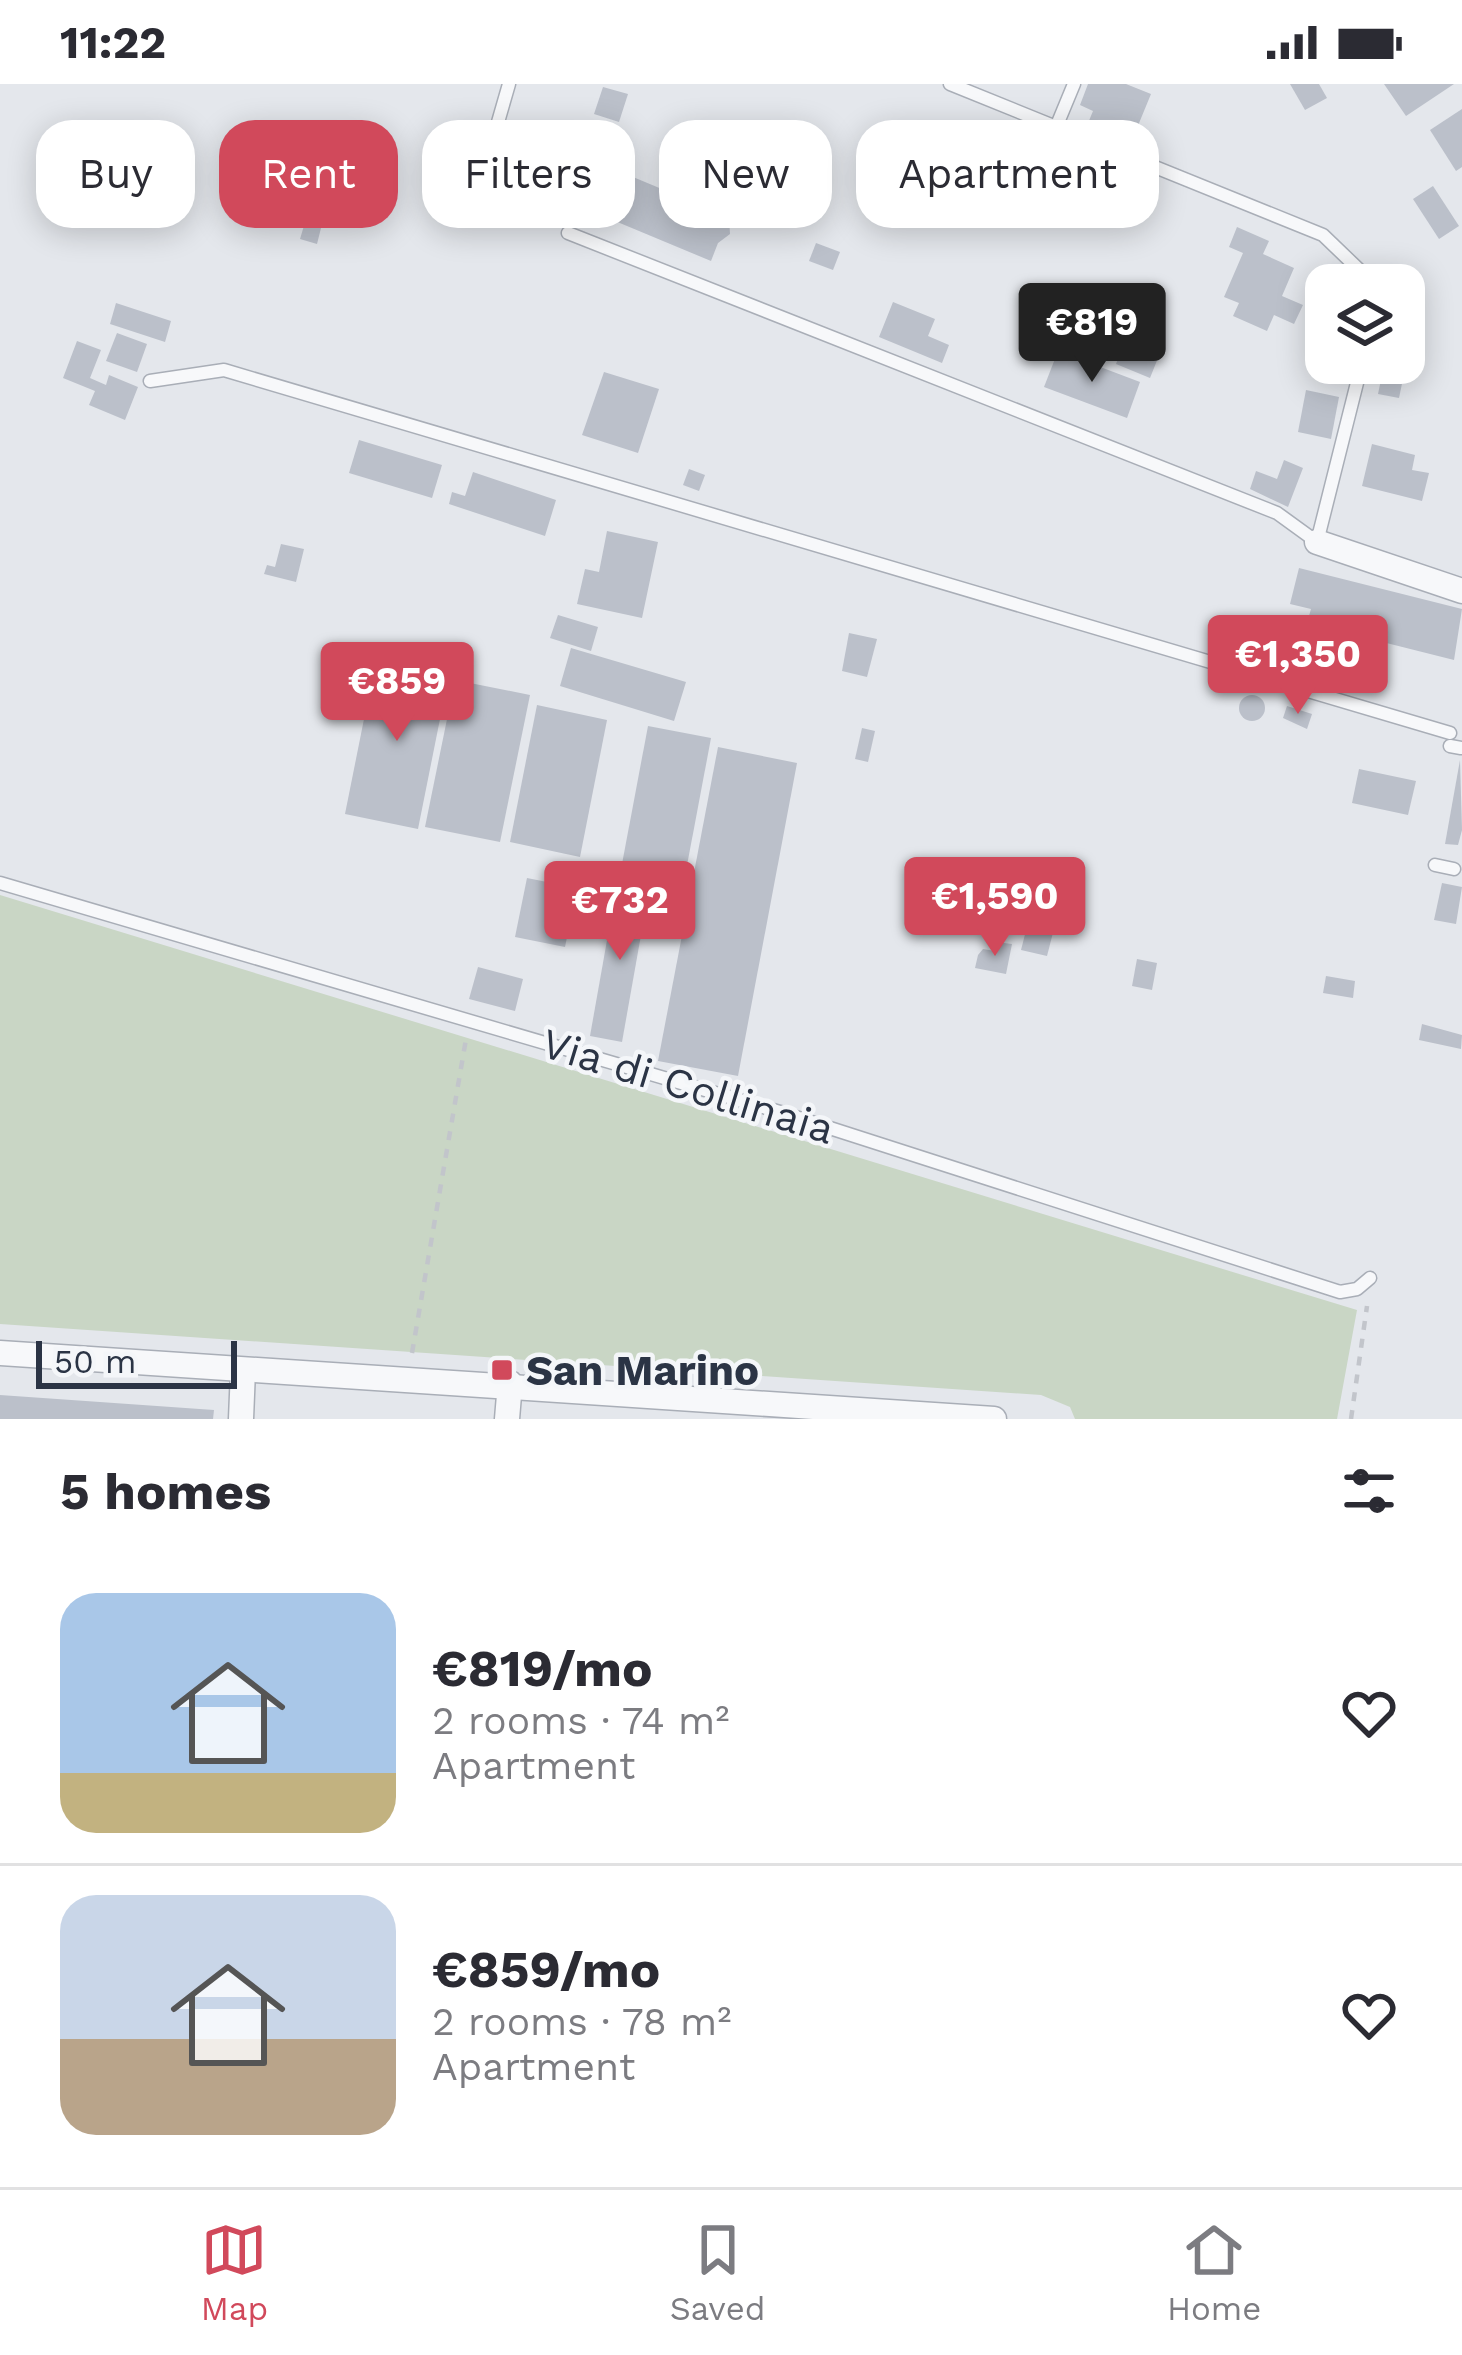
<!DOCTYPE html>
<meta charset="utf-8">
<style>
:root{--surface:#fff;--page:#f2f2f3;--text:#2b2b33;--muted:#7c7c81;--line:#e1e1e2;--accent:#d1495b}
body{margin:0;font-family:"Work Sans",sans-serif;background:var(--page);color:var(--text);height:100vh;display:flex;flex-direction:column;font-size:45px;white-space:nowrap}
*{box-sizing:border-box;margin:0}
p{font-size:39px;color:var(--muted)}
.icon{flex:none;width:66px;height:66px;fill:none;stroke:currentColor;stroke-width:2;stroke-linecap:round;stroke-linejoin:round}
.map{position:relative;height:1335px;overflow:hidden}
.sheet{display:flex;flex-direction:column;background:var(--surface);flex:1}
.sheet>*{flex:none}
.hud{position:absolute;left:36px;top:36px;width:1392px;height:108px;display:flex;gap:24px}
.buttons{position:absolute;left:1305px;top:180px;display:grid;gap:24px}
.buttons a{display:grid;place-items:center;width:120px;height:120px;border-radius:24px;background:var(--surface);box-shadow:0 6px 30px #0003;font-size:60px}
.scale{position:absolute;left:36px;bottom:30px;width:201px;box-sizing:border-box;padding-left:12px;border:6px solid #2b3445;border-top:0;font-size:33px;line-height:42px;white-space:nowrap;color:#2b3445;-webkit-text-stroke:9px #f4f6f9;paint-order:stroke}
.price{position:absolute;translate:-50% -102px;padding:0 27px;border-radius:12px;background:var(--accent);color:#fff;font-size:39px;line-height:78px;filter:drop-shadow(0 3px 6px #0008)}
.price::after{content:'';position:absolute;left:50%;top:72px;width:36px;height:27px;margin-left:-18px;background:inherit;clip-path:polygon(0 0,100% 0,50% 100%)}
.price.active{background:#222;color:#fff}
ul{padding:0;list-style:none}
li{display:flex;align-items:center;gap:36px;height:300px;padding:0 60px}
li+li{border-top:3px solid var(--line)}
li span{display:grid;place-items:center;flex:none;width:336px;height:240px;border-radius:36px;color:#555}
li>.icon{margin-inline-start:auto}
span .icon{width:144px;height:144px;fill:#fffc;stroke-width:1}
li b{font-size:51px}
h2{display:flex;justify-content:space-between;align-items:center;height:144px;padding:0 60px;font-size:51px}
.chip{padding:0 42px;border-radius:36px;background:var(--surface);box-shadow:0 6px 30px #0003;font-size:42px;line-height:108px}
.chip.active{background:var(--accent);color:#fff}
.status{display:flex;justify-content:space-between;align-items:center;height:84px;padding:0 60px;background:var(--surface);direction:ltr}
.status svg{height:33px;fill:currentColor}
.tabs{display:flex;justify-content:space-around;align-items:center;height:168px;border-top:3px solid var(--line);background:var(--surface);font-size:33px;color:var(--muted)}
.tabs a{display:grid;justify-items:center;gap:6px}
.tabs .active{color:var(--accent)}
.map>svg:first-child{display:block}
.green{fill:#c9d6c5}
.building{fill:#bbc0ca}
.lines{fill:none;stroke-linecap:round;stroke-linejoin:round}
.lane-casing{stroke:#a9aeb7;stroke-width:15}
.street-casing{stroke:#a9aeb7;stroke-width:27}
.path{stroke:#c2c5cb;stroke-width:4.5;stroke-dasharray:9 9;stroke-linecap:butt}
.lane{stroke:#f7f8fa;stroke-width:12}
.street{stroke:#f7f8fa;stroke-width:24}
.poi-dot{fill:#d1495b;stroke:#f4f6f9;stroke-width:4.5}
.labels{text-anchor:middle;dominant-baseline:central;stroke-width:9;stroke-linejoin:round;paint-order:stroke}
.street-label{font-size:42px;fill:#2b3445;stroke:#f4f6f9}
.poi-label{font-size:42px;font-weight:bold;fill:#2b3445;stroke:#f4f6f9;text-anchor:start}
</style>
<div class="status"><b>11:22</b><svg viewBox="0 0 49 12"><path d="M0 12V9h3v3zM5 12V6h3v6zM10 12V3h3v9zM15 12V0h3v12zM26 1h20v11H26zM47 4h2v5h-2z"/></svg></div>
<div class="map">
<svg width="1462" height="1335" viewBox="0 0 1462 1335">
<rect width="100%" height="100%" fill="#e4e7ec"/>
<path class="green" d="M 0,811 L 1357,1226 L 1337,1335 L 1075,1335 L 1070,1323 L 1041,1311 L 0,1240 Z"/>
<g class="building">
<path d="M 1088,0 L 1126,0 L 1151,10 L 1130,61 L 1086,44 L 1093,27 L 1080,21 Z"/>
<path d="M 1290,0 L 1319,0 L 1327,14 L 1305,26 Z"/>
<path d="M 1384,0 L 1454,0 L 1406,32 Z"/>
<path d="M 603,3 L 628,10 L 619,38 L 594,30 Z"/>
<path d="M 1462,25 L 1462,83 L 1456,87 L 1430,46 Z"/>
<path d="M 751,55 L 778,68 L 762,104 L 735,91 Z"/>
<path d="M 1103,76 L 1129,87 L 1123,103 L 1109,97 L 1112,90 L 1100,84 Z"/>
<path d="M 609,83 L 729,133 L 730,150 L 718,159 L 711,177 L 591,127 L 599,107 L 597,96 Z"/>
<path d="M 1433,102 L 1459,142 L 1439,155 L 1413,115 Z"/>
<path d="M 306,135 L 322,140 L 317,160 L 300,155 Z"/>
<path d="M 1237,143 L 1269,157 L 1263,170 L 1294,184 L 1282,212 L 1303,221 L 1294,240 L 1274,231 L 1267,247 L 1233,232 L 1239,219 L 1224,213 L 1243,169 L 1229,163 Z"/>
<path d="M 816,159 L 840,168 L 833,186 L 809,177 Z"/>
<path d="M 1052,214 L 1070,221 L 1060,255 L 1039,248 Z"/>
<path d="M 893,218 L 935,235 L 928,252 L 949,261 L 942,279 L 879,253 Z"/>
<path d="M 116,219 L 171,237 L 165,258 L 110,240 Z"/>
<path d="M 117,249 L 147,260 L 137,288 L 106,277 Z"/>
<path d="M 77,257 L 101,266 L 90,294 L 106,301 L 109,291 L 138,303 L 125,336 L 89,321 L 95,307 L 63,294 Z"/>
<path d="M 1123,262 L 1158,274 L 1150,294 L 1116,280 Z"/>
<path d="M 1058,267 L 1140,298 L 1127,334 L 1044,303 Z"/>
<path d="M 1383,286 L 1404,290 L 1399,314 L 1378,310 Z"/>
<path d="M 604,288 L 659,305 L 638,369 L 582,351 Z"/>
<path d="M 1306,306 L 1339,313 L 1331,355 L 1298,348 Z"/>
<path d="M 359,356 L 442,381 L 432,414 L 349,389 Z"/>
<path d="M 1372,360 L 1415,371 L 1412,386 L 1429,389 L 1422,417 L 1362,402 Z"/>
<path d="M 1284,376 L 1303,384 L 1288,423 L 1250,405 L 1256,387 L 1277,395 Z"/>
<path d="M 689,385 L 705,391 L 699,407 L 683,401 Z"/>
<path d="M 473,388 L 556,416 L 545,452 L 449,420 L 452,408 L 465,412 Z"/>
<path d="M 607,447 L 658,458 L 642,534 L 577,520 L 585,485 L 599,488 Z"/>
<path d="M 281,460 L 304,465 L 296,498 L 264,490 L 267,481 L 275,483 Z"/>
<path d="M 1299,484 L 1462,525 L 1454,576 L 1307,539 L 1311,525 L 1290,520 Z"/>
<path d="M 558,531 L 598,543 L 591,567 L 550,554 Z"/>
<path d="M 849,549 L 877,555 L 867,593 L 842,587 Z"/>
<path d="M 571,564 L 686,598 L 674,637 L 560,602 Z"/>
<path d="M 376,575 L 449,590 L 418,745 L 345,730 Z"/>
<path d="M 455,596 L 530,611 L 500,758 L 425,743 Z"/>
<circle cx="1252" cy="624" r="13"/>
<path d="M 537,621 L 607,636 L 580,773 L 510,758 Z"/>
<path d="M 1287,622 L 1312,630 L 1307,645 L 1283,634 Z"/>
<path d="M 648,642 L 711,654 L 685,792 L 622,780 Z"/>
<path d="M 862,644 L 875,647 L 868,678 L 855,675 Z"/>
<path d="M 718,663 L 797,679 L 738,992 L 658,977 Z"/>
<path d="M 1460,676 L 1462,746 L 1458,761 L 1445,760 Z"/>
<path d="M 1359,685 L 1416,697 L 1408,731 L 1352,719 Z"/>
<path d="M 527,794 L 577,804 L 565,863 L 515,853 Z"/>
<path d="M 1442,799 L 1462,803 L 1456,840 L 1434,836 Z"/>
<path d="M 617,800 L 649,806 L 622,958 L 590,952 Z"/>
<path d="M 1031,827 L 1057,833 L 1047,872 L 1021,866 Z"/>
<path d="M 996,858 L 1012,860 L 1006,890 L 975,884 L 978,871 L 983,865 L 995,867 Z"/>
<path d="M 1137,875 L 1157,879 L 1152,906 L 1132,902 Z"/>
<path d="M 478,883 L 523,895 L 515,927 L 469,915 Z"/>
<path d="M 1326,892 L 1355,897 L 1353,914 L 1323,909 Z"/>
<path d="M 1422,940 L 1462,951 L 1461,965 L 1419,956 Z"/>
<path d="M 0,1311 L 214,1326 L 213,1335 L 0,1335 Z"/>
</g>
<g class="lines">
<defs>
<g id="lane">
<path d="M 950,0 L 1323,151 L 1375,201"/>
<path d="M 1057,41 L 1074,0"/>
<path d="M 479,104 L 509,0"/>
<path d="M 568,149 L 1277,429 L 1317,458 L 1362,279"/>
<path d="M 150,297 L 224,286 L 1450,649"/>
<path d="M 1450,662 L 1461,664"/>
<path d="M 1435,781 L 1454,785"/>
<path d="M 0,799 L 780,1028 L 1340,1208 L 1357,1205 L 1370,1194"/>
</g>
<g id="street">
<path d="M 1317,458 L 1462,507"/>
<path d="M 0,1269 L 994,1335"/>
<path d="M 241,1335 L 243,1286"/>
<path d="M 507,1335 L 510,1299"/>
</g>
</defs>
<use href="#lane" class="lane-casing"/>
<use href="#street" class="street-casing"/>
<g class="path">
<path d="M 412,1269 L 466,955"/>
<path d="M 1351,1335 L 1367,1222"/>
</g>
<use href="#lane" class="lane"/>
<use href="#street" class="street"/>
</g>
<rect class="poi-dot" x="490" y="1274" width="24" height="24" rx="6"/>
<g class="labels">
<g class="street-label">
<text transform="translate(688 1002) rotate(17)">Via di Collinaia</text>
</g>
<g class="poi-label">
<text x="526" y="1286">San Marino</text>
</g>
</g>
</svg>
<div class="buttons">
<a><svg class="icon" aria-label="layers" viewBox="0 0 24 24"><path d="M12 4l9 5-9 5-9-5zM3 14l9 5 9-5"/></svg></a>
</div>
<div class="scale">50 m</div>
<b class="price active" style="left:1092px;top:301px">€819</b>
<b class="price" style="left:1298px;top:633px">€1,350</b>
<b class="price" style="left:397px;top:660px">€859</b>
<b class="price" style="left:995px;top:875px">€1,590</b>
<b class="price" style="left:620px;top:879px">€732</b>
<div class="hud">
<a class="chip">Buy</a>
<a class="chip active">Rent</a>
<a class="chip">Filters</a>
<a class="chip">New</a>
<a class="chip">Apartment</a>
</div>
</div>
<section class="sheet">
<h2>5 homes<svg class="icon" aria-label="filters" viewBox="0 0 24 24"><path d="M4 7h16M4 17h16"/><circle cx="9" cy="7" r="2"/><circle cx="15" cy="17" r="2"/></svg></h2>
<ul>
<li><span style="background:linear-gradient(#a9c7e8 75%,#c2b280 0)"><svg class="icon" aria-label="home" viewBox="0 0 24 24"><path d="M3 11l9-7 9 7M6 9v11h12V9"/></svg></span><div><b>€819/mo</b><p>2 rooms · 74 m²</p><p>Apartment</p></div><svg class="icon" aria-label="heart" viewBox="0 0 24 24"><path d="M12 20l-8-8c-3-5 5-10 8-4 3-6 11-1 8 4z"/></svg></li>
<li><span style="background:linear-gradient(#c9d6e8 60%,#b9a48a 0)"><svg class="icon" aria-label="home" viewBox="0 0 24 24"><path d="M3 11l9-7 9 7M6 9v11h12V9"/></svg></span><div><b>€859/mo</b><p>2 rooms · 78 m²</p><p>Apartment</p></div><svg class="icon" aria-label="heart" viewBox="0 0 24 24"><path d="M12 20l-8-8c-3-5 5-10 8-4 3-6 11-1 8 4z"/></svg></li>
</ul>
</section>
<nav class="tabs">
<a class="active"><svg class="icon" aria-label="map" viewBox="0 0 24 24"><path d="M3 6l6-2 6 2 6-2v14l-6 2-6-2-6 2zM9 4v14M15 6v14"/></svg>Map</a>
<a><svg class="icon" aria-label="saved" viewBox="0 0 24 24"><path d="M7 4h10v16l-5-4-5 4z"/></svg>Saved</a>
<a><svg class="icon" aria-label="home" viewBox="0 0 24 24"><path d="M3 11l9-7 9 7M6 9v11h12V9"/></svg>Home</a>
</nav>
